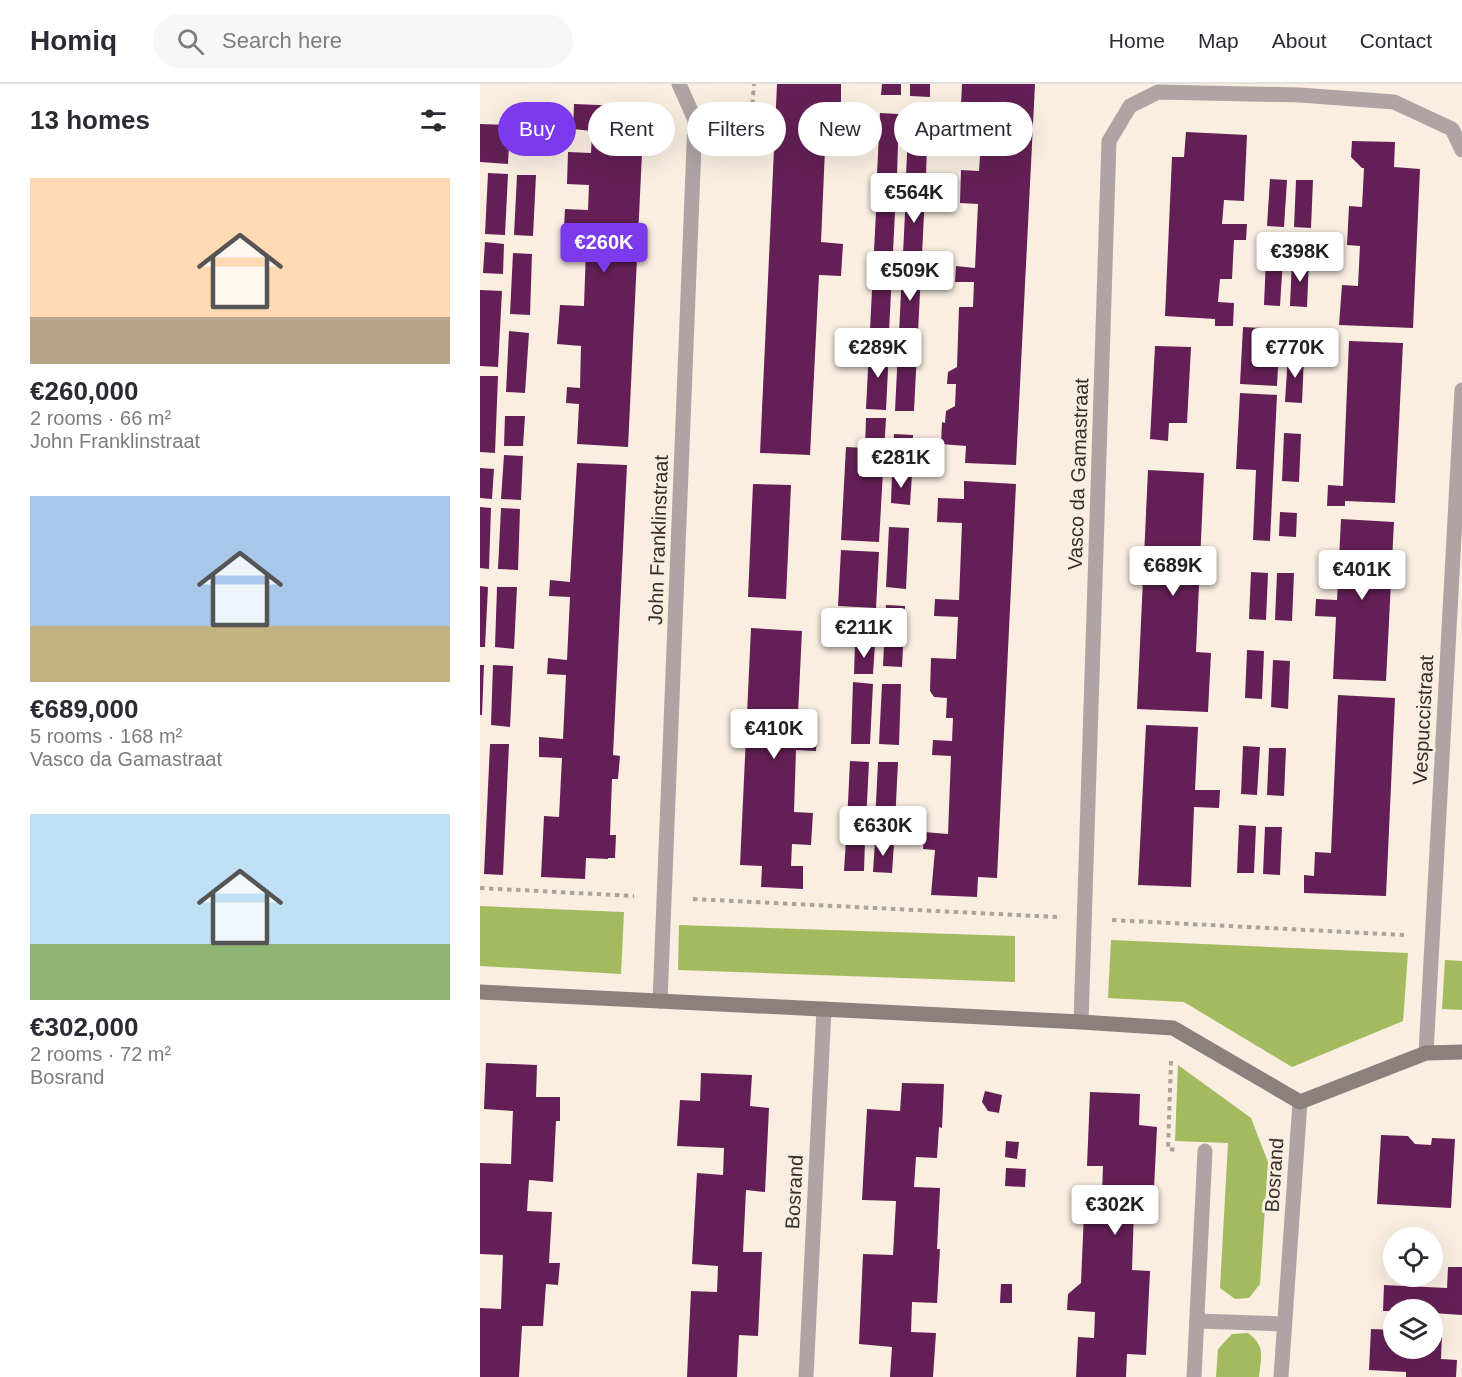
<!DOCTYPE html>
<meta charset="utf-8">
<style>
:root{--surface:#fff;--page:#f7f7f7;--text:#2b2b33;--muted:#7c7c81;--line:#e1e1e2;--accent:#7c3aed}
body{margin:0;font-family:Helvetica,sans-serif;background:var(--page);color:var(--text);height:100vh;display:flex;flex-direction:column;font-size:22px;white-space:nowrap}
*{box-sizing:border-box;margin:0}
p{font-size:20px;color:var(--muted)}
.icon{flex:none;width:33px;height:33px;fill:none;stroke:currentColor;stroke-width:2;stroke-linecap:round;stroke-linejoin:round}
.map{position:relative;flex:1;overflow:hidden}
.drawer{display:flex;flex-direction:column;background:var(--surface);width:480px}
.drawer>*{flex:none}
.guide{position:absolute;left:18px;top:18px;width:570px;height:54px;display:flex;gap:12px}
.controls{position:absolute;left:903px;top:1143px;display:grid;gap:12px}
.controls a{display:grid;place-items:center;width:60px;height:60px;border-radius:50%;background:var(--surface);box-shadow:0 6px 24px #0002;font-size:30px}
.price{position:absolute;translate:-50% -51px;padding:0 14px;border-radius:6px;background:#fff;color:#222;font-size:20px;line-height:39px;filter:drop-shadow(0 2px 3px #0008)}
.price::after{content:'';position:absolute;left:50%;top:36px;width:18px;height:14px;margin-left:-9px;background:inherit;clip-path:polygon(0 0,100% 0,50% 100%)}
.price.on{background:var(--accent);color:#fff}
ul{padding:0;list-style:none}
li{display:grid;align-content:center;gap:12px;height:318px;padding:0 30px}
li span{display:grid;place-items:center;height:186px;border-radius:0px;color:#555}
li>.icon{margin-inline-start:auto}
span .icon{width:108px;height:108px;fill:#fffc;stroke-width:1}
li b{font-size:26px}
h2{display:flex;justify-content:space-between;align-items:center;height:72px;padding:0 30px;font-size:26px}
.pill{padding:0 21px;border-radius:27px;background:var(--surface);box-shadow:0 6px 24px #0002;font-size:21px;line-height:54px}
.pill.on{background:var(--accent);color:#fff}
header{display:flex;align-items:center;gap:36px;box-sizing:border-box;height:84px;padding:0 30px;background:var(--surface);border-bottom:2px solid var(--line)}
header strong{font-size:28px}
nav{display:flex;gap:33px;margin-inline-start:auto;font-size:21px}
.search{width:420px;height:54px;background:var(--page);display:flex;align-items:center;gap:15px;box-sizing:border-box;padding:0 21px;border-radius:33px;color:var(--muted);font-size:22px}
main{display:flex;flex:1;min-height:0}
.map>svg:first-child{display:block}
.forest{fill:#a4ba5f}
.building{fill:#642056}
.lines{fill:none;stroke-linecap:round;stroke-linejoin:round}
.path{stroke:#aca399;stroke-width:4;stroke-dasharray:4.5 4.5;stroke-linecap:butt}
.street{stroke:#ada4a3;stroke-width:15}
.secondary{stroke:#8c807e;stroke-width:15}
.labels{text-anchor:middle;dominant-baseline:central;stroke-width:6;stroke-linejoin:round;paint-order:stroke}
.street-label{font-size:20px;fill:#322e29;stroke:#faeee1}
</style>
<header>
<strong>Homiq</strong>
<div class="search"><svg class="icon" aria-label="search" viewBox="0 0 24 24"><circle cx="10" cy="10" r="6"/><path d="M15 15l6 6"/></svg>Search here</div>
<nav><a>Home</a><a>Map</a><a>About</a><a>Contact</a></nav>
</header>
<main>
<section class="drawer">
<h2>13 homes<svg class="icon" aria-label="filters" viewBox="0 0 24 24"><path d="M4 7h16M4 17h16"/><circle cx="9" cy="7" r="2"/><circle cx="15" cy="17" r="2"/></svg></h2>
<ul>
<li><span style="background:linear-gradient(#ffd9b3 75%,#b9a48a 0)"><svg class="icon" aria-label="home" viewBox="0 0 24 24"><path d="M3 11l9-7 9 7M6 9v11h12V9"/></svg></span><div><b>€260,000</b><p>2 rooms · 66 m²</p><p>John Franklinstraat</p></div></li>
<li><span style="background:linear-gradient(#a9c7e8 70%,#c2b280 0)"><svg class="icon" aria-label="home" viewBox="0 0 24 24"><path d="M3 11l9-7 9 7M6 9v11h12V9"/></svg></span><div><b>€689,000</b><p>5 rooms · 168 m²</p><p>Vasco da Gamastraat</p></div></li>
<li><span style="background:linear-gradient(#bfe0f5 70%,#8fb573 0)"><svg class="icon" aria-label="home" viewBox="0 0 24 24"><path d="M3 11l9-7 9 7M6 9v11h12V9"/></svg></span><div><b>€302,000</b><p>2 rooms · 72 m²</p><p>Bosrand</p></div></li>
</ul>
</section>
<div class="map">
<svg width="982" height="1293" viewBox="0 0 982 1293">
<rect width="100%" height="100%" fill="#faeee1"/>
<g class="forest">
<path d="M 0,822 L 144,828 L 141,890 L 0,882 Z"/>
<path d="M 199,841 L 535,852 L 535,898 L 198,886 Z"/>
<path d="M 631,856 L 928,869 L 923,937 L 812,983 L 704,918 L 628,914 Z"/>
<path d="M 965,876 L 982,877 L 982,926 L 962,925 Z"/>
<path d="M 698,981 L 771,1034 L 788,1078 L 780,1200 L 769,1214 L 755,1215 L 740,1204 L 748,1059 L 695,1057 Z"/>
<path d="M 768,1249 C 786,1262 781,1273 779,1293 L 736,1293 L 738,1265 L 752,1250 Z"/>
</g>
<g class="building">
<path d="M 297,0 L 361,0 L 361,18 L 347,18 L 341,158 L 363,160 L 361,192 L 339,191 L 330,371 L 280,369 Z"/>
<path d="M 402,0 L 421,0 L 421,11 L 401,11 Z"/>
<path d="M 430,0 L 450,0 L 450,13 L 430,12 Z"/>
<path d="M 482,0 L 555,0 L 536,381 L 485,379 L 486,362 L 461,360 L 462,338 L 465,339 L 466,327 L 475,322 L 476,300 L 467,300 L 468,288 L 477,283 L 479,223 L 493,223 L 494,198 L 475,198 L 476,182 L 495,184 L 498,120 L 480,119 L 481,86 L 499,87 L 502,42 L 480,41 Z"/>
<path d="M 94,20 L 143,22 L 141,46 L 163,48 L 148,363 L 97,360 L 99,320 L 86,319 L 87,303 L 100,304 L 101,262 L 77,260 L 80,221 L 104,222 L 106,165 L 83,163 L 85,125 L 108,126 L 109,101 L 87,100 L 88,68 L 111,69 L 112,47 L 93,45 Z"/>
<path d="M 400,29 L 419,30 L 417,91 L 397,90 Z"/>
<path d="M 429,31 L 448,31 L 446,92 L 426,91 Z"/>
<path d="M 0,40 L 30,41 L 28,80 L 0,78 Z"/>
<path d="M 706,48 L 767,51 L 764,117 L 744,116 L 742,140 L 767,140 L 766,156 L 754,156 L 752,195 L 740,195 L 738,218 L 754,219 L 753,242 L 735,242 L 735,235 L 685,232 L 692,73 L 704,73 Z"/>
<path d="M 872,57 L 915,58 L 914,83 L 940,85 L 933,244 L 859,241 L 862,201 L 878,202 L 880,162 L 867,161 L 869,122 L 882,123 L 884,84 L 882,84 L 871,73 Z"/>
<path d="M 8,89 L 28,90 L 25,151 L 5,150 Z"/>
<path d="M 37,91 L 56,91 L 53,152 L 34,151 Z"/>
<path d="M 790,95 L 807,96 L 804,143 L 787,142 Z"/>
<path d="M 816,96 L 833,96 L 831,144 L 814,143 Z"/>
<path d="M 397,108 L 416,108 L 409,248 L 390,246 Z"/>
<path d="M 426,109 L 445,110 L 442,171 L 423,170 Z"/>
<path d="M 5,158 L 24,160 L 23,190 L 3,189 Z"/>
<path d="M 33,169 L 52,170 L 50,231 L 30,230 Z"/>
<path d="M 786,174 L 803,175 L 800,222 L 784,221 Z"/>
<path d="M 812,175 L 829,175 L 827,223 L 810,222 Z"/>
<path d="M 422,188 L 441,188 L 438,249 L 419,249 Z"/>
<path d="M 0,206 L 22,207 L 18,283 L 0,282 Z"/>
<path d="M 763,243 L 800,245 L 797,302 L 760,300 Z"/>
<path d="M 29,247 L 49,249 L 45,309 L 26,308 Z"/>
<path d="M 869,257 L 923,259 L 915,419 L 865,417 L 865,422 L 847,422 L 848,401 L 863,402 Z"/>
<path d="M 675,262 L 711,263 L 707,339 L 689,339 L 688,357 L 670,355 Z"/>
<path d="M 389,264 L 409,265 L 406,326 L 386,325 Z"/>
<path d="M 418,266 L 437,267 L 434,327 L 415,327 Z"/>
<path d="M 808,270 L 824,272 L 822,319 L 805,318 Z"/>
<path d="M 0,292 L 18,292 L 15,369 L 0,368 Z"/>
<path d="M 760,309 L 797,311 L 790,457 L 773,456 L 776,386 L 756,385 Z"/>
<path d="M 25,332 L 45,332 L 43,362 L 24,362 Z"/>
<path d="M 386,334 L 406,334 L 399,458 L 361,456 L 366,363 L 385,364 Z"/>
<path d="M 804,349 L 821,350 L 819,398 L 802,397 Z"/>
<path d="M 414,350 L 433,351 L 432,381 L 412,380 Z"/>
<path d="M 24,371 L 43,372 L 41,416 L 21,415 Z"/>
<path d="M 97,379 L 147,381 L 133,671 L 140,672 L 138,695 L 132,695 L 130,751 L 136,751 L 135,774 L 128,774 L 128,775 L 106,774 L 105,795 L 61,793 L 64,732 L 79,733 L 82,674 L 59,673 L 59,653 L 83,655 L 86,591 L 67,590 L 68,574 L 87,576 L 90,513 L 69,512 L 70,496 L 90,498 Z"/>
<path d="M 0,384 L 14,385 L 12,415 L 0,414 Z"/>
<path d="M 668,386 L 724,389 L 716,568 L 731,569 L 728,628 L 657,625 Z"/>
<path d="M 412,389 L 432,390 L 430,421 L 411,419 Z"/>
<path d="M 484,397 L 536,400 L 517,794 L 498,793 L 497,813 L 451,811 L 455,766 L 443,765 L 444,748 L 468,750 L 471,672 L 452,671 L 453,656 L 472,657 L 473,634 L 466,634 L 467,614 L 454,613 L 450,607 L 451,574 L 476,575 L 478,533 L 454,532 L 455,515 L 479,516 L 482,439 L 457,438 L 458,414 L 484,415 Z"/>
<path d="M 273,400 L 311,401 L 306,515 L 268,513 Z"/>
<path d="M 0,423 L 11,424 L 9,485 L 0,484 Z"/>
<path d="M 21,424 L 40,425 L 38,486 L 18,485 Z"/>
<path d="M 800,428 L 817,429 L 816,453 L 799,452 Z"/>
<path d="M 861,435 L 914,438 L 906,597 L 853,595 L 856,533 L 835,532 L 836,515 L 857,516 Z"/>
<path d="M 409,443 L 429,444 L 426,505 L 406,503 Z"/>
<path d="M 361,466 L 399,468 L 396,524 L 358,522 Z"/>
<path d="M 771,488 L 788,489 L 786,536 L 769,535 Z"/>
<path d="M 797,489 L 814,489 L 812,537 L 795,536 Z"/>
<path d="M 0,502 L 8,503 L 5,563 L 0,563 Z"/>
<path d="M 17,503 L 37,503 L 34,565 L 15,563 Z"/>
<path d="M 406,521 L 425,522 L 422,583 L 403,582 Z"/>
<path d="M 271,544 L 322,547 L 317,650 L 337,650 L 336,667 L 316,666 L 314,728 L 333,729 L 331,761 L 312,760 L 311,782 L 323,782 L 323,805 L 281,803 L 282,782 L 260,781 Z"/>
<path d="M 375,559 L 395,560 L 393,590 L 374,590 Z"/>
<path d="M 767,566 L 784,567 L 782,615 L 765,614 Z"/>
<path d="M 793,576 L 810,577 L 808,625 L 791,623 Z"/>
<path d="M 0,581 L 4,581 L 2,631 L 0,631 Z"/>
<path d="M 13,581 L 33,582 L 30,643 L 11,641 Z"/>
<path d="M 373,598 L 393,600 L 390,660 L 371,660 Z"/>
<path d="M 402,600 L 421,600 L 419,661 L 399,660 Z"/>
<path d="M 858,611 L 915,614 L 906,812 L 824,809 L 824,791 L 834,792 L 835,768 L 851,769 Z"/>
<path d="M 666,641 L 718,643 L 715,706 L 740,706 L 739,724 L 714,723 L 711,803 L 658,801 Z"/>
<path d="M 10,660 L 29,660 L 23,791 L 4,790 Z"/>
<path d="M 763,662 L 780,663 L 777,711 L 761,710 Z"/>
<path d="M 789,664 L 806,664 L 804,712 L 787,711 Z"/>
<path d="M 370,677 L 389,678 L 386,739 L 367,739 Z"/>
<path d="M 398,678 L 418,678 L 415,739 L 395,738 Z"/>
<path d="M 759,741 L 776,742 L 774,789 L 757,789 Z"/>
<path d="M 785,743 L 802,743 L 800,791 L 783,790 Z"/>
<path d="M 366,756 L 385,757 L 384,787 L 364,787 Z"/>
<path d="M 395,757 L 414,759 L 412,789 L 393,788 Z"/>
<path d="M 6,979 L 57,981 L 56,1013 L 80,1013 L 80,1037 L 76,1037 L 73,1098 L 49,1096 L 47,1127 L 72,1128 L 69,1179 L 80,1179 L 78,1201 L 66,1200 L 63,1242 L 42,1242 L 39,1293 L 0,1293 L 0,1224 L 21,1225 L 23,1171 L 0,1170 L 0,1079 L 31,1080 L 33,1027 L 4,1025 Z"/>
<path d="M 221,989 L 272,991 L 270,1022 L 289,1024 L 285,1108 L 266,1106 L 263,1168 L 282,1168 L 278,1252 L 259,1251 L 257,1293 L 207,1293 L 211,1207 L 237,1208 L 238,1182 L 212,1180 L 217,1089 L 243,1091 L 244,1064 L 197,1062 L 200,1016 L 220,1017 Z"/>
<path d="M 422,999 L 464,1000 L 462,1044 L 459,1043 L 457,1074 L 436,1073 L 434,1103 L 460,1104 L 457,1165 L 460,1165 L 457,1219 L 432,1218 L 431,1248 L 456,1249 L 453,1293 L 410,1293 L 412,1263 L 379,1260 L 383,1170 L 413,1171 L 416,1117 L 382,1116 L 387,1025 L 420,1027 Z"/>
<path d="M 505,1007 L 522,1011 L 519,1029 L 508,1027 L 502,1018 Z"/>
<path d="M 610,1008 L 660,1010 L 659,1041 L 677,1043 L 673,1126 L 654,1125 L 652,1186 L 670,1187 L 666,1271 L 647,1270 L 646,1293 L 596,1293 L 598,1253 L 614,1254 L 615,1228 L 587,1226 L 588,1210 L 601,1199 L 604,1128 L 601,1124 L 602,1113 L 605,1108 L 622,1109 L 623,1082 L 607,1082 Z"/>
<path d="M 901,1051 L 928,1052 L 935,1060 L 951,1061 L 952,1054 L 975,1055 L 971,1124 L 897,1120 Z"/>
<path d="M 526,1057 L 539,1058 L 537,1075 L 525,1073 Z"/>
<path d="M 526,1084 L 546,1085 L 545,1103 L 525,1102 Z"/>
<path d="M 968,1183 L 982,1183 L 982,1231 L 952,1229 L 952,1226 L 914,1226 L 914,1227 L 903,1227 L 904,1201 L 967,1204 Z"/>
<path d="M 521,1200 L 532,1200 L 532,1219 L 520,1219 Z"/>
<path d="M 891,1245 L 914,1246 L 914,1264 L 952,1264 L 952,1248 L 962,1249 L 961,1275 L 977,1276 L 976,1293 L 926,1293 L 926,1288 L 889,1286 Z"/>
</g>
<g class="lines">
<g class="path">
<path d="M 243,36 L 271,37 L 274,0"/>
<path d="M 0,804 L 154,812"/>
<path d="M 213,815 L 577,833"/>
<path d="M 632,836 L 924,851"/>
<path d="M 691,977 L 688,1065 L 698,1066"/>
</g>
<g class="street">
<path d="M 180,917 L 215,36 L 199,0"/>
<path d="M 601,938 L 629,57 L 650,22 L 678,8 L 820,11 L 914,18 L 972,45 L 982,66"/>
<path d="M 946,969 L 982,306"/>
<path d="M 717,1237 L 804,1240"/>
<path d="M 326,1293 L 344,925"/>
<path d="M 714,1293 L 725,1067"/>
<path d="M 801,1293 L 820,1018"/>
</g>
<path class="secondary" d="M 0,908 L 601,938 L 693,944 L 820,1018 L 946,969 L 982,968"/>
</g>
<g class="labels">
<g class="street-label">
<text transform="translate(598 390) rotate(-88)">Vasco da Gamastraat</text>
<text transform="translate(178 456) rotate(-88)">John Franklinstraat</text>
<text transform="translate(943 636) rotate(-87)">Vespuccistraat</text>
<text transform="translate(794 1091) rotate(-86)">Bosrand</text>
<text transform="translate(314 1108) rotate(-87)">Bosrand</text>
</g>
</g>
</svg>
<div class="controls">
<a><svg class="icon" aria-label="locate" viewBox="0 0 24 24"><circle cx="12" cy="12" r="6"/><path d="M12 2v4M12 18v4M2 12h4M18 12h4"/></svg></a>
<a><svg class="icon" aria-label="layers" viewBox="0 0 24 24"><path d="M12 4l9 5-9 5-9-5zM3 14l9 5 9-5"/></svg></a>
</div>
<b class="price" style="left:434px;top:140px">€564K</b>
<b class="price on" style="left:124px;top:190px">€260K</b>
<b class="price" style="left:820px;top:199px">€398K</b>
<b class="price" style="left:430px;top:218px">€509K</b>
<b class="price" style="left:398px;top:295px">€289K</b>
<b class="price" style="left:815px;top:295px">€770K</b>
<b class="price" style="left:421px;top:405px">€281K</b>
<b class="price" style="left:693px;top:513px">€689K</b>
<b class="price" style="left:882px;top:517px">€401K</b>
<b class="price" style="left:384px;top:575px">€211K</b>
<b class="price" style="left:294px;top:676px">€410K</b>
<b class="price" style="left:403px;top:773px">€630K</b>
<b class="price" style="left:635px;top:1152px">€302K</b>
<div class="guide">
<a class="pill on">Buy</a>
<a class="pill">Rent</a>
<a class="pill">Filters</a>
<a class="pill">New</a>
<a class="pill">Apartment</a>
</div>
</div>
</main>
